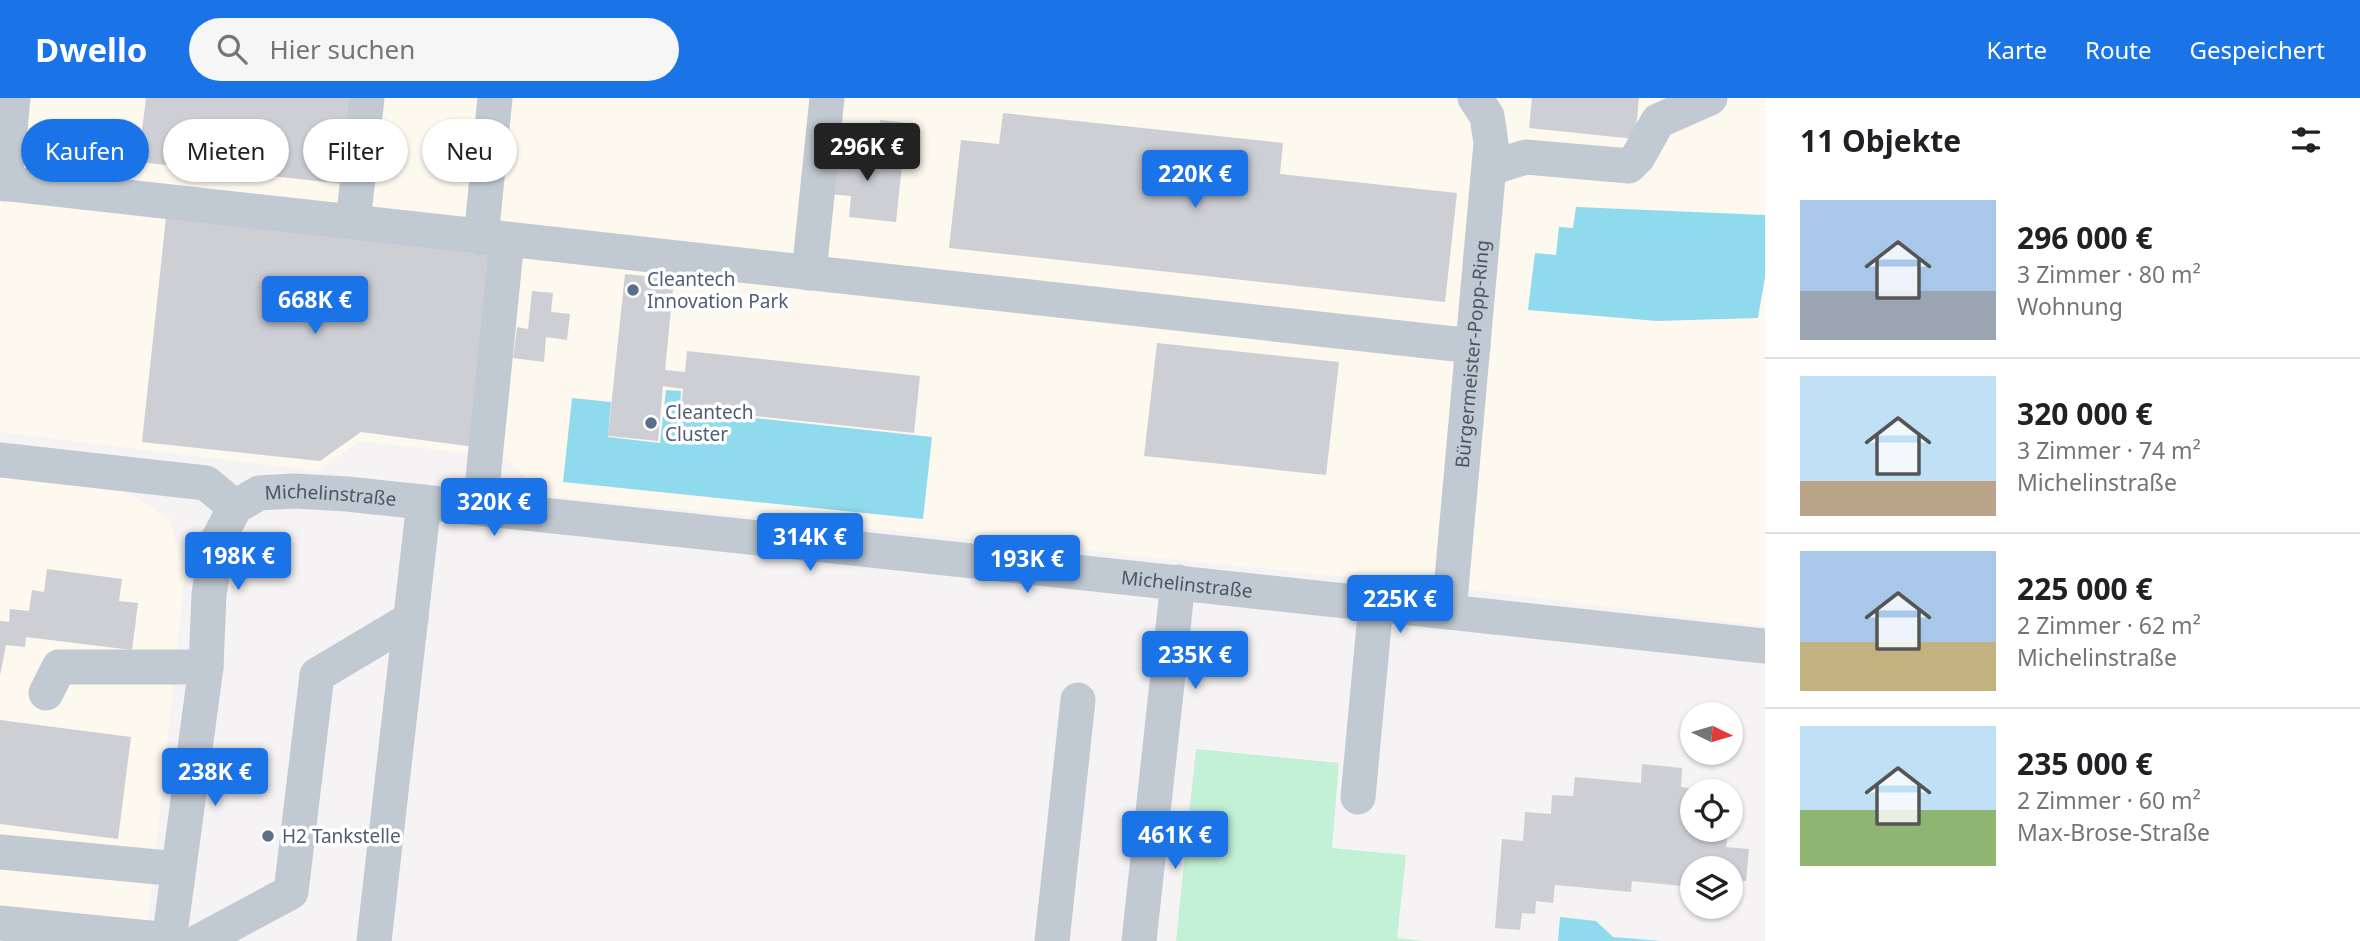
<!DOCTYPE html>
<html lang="de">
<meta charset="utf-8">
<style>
:root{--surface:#fff;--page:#f6f6f6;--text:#202124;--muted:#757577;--line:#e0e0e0;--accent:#1b74e7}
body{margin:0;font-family:"Noto Sans",sans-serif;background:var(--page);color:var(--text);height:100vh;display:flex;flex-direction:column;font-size:26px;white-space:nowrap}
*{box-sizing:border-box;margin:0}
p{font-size:23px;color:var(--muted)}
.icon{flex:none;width:38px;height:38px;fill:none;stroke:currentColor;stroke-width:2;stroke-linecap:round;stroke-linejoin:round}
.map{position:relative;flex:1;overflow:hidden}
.drawer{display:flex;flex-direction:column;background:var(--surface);width:595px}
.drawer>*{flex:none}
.banner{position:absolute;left:21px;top:21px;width:665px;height:63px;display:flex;gap:14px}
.needle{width:46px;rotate:95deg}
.controls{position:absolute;left:1680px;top:604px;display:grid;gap:14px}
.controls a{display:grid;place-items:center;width:63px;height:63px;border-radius:50%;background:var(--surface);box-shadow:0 2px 5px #0004;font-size:35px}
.price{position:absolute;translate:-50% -60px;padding:0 16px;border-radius:7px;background:var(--accent);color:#fff;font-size:23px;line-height:46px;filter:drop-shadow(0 2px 4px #0008)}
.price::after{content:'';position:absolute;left:50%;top:42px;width:21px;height:16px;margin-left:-10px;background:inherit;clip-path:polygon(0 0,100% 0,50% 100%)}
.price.on{background:#222;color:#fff}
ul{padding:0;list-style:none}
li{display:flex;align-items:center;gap:21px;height:175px;padding:0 35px}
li+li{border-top:2px solid var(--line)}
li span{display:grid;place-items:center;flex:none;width:196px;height:140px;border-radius:0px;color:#555}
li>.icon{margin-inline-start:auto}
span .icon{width:84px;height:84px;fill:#fffc;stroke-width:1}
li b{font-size:30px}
h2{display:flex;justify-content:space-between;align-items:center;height:84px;padding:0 35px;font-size:30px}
.pill{padding:0 24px;border-radius:32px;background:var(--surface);box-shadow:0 2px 5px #0004;font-size:24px;line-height:63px}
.pill.on{background:var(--accent);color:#fff}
header{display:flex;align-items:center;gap:42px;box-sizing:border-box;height:98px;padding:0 35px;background:var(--accent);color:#fff}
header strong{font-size:33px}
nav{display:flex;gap:38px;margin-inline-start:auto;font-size:24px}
.search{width:490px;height:63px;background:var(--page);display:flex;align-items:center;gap:18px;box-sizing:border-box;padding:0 24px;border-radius:38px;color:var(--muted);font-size:26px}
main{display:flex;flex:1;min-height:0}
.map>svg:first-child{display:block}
.commercial{fill:#fdf9ef}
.green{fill:#c3f1d5}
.water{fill:#90daed}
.building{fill:#cdcfd5}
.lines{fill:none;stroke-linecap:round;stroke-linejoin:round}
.minor{stroke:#c1cad2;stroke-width:35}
.service-dot{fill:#5c6f8a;stroke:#fff;stroke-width:2.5}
.labels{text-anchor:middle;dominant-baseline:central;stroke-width:7;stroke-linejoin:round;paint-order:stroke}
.service-label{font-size:19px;fill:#4e5e75;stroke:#fff;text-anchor:start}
.street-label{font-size:19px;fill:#4a5661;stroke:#fff}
</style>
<header>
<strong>Dwello</strong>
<div class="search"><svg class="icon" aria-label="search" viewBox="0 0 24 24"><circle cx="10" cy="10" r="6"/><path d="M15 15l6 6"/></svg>Hier suchen</div>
<nav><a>Karte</a><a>Route</a><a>Gespeichert</a></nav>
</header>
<main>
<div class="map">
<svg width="1765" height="843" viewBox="0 0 1765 843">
<rect width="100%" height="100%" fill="#f5f3f3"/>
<g class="commercial">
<path d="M 0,0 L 1765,0 L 1765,528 L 1466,491 L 1460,266 L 1434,488 L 542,397 L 506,360 L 361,343 L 318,373 L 0,334 Z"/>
<path d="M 0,378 L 119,390 L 169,420 L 185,473 L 156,751 L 145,843 L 0,843 Z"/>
</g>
<path class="green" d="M 1196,651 L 1339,665 L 1332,750 L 1406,757 L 1397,840 L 1425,843 L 1176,843 Z"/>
<g class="water">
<path d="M 1576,109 L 1765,117 L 1765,179 L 1758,220 L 1657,223 L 1528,212 L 1535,155 L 1556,157 L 1559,129 L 1573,130 Z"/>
<path d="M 666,292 L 681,293 L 680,312 L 932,339 L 923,421 L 563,384 L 572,300 L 611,304 L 608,339 L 660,345 Z"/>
<path d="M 1560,819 L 1596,823 L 1613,839 L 1662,843 L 1558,843 Z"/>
</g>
<g class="building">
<path d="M 146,0 L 355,0 L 345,86 L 64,56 L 67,24 L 142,32 Z"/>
<path d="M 1532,0 L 1639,0 L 1635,41 L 1529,30 Z"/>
<path d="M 1003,15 L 1283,45 L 1280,76 L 1457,95 L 1445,204 L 949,150 L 961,42 L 999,46 Z"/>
<path d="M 880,22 L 907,25 L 905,51 L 877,48 Z"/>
<path d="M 833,50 L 903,58 L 896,124 L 849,119 L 851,98 L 828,96 Z"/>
<path d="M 167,110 L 500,147 L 475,349 L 361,334 L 320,363 L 142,344 Z"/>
<path d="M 625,176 L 674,181 L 665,272 L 685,274 L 687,253 L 920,278 L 914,335 L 681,310 L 683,291 L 663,288 L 658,343 L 608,338 Z"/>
<path d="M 532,193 L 553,195 L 551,214 L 570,216 L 567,242 L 546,239 L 544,264 L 513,260 L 517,229 L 528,231 Z"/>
<path d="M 1157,245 L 1339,264 L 1326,377 L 1144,358 Z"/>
<path d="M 47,471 L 122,481 L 119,503 L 138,505 L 132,552 L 26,539 L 25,549 L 6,547 L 0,578 L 0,523 L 9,524 L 10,511 L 29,513 L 32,492 L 44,494 Z"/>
<path d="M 0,622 L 131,639 L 118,741 L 0,726 Z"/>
<path d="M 1642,666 L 1682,670 L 1681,689 L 1695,691 L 1695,693 L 1692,693 L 1692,732 L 1728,732 L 1726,749 L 1749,751 L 1746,783 L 1735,782 L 1734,793 L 1731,792 L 1731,770 L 1692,770 L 1692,789 L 1632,783 L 1631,794 L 1555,787 L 1553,805 L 1536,803 L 1535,816 L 1522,815 L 1520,832 L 1495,830 L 1502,741 L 1523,743 L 1525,714 L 1551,716 L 1552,697 L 1573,698 L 1575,679 L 1641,685 Z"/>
</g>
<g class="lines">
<g class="minor">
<path d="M 1490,70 L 1526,59 L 1629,68 L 1638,59 L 1658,23 L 1710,0"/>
<path d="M 0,85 L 1473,248"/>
<path d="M 5,86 L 13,0"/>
<path d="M 353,124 L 367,0"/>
<path d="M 481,140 L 495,0"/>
<path d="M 809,175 L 827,0"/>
<path d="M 0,362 L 206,385 L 235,409"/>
<path d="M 480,410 L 507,142"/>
<path id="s1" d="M 1449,514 L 1491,45 L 1487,18 L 1475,0"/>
<path d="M 46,595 L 59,569 L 206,569"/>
<path d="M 1358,699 L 1376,506"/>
<path d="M 0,754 L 178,771"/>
<path d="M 0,825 L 169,842"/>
<path id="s2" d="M 169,843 L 206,569 L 209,496 L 218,442 L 235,409 L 259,395 L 294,393 L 347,396 L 1765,548"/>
<path d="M 200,843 L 291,794 L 317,577 L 411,521"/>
<path d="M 374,843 L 424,404"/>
<path d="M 1052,843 L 1078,602"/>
<path d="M 1139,843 L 1178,484"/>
</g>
</g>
<g class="service-dot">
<circle cx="633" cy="192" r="7"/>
<circle cx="651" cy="325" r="7"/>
<circle cx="268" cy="738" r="7"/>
</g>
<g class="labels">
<g class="service-label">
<text x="647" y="181">Cleantech<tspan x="647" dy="22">Innovation Park</tspan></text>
<text x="665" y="314">Cleantech<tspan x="665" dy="22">Cluster</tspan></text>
<text x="282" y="738">H2 Tankstelle</text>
</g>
<g class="street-label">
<text stroke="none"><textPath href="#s1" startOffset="259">Bürgermeister-Popp-Ring</textPath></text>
<text stroke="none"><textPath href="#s2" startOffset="541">Michelinstraße</textPath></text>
<text stroke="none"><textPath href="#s2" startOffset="1402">Michelinstraße</textPath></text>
</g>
</g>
</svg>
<div class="controls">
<a><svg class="needle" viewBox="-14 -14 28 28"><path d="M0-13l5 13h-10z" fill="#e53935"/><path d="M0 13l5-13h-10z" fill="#757577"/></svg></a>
<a><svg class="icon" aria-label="locate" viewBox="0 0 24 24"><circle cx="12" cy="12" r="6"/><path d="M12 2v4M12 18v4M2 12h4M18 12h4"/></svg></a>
<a><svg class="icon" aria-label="layers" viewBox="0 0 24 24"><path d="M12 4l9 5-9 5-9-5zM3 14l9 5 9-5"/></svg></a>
</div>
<b class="price on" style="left:867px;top:85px">296K €</b>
<b class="price" style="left:1195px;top:112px">220K €</b>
<b class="price" style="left:315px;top:238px">668K €</b>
<b class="price" style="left:494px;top:440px">320K €</b>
<b class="price" style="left:810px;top:475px">314K €</b>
<b class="price" style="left:238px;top:494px">198K €</b>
<b class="price" style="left:1027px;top:497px">193K €</b>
<b class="price" style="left:1400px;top:537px">225K €</b>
<b class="price" style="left:1195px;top:593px">235K €</b>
<b class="price" style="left:215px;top:710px">238K €</b>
<b class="price" style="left:1175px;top:773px">461K €</b>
<div class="banner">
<a class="pill on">Kaufen</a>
<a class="pill">Mieten</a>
<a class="pill">Filter</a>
<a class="pill">Neu</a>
</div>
</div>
<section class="drawer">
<h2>11 Objekte<svg class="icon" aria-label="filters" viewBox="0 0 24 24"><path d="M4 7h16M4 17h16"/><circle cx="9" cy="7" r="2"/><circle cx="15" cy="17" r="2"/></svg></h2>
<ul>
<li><span style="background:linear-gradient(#a9c7e8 65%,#9aa5b1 0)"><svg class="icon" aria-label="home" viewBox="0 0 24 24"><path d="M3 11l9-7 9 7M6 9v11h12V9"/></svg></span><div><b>296 000 €</b><p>3 Zimmer · 80 m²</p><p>Wohnung</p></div></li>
<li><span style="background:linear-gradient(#bfe0f5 75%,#b9a48a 0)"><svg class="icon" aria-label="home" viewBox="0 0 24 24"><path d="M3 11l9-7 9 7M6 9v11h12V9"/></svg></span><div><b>320 000 €</b><p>3 Zimmer · 74 m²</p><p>Michelinstraße</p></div></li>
<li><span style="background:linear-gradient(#a9c7e8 65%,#c2b280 0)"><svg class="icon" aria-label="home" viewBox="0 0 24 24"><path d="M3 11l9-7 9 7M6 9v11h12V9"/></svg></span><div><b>225 000 €</b><p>2 Zimmer · 62 m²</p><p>Michelinstraße</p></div></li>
<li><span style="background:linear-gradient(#bfe0f5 60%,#8fb573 0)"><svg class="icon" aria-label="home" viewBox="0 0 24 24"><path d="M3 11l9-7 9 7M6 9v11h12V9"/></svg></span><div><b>235 000 €</b><p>2 Zimmer · 60 m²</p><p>Max-Brose-Straße</p></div></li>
</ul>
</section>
</main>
